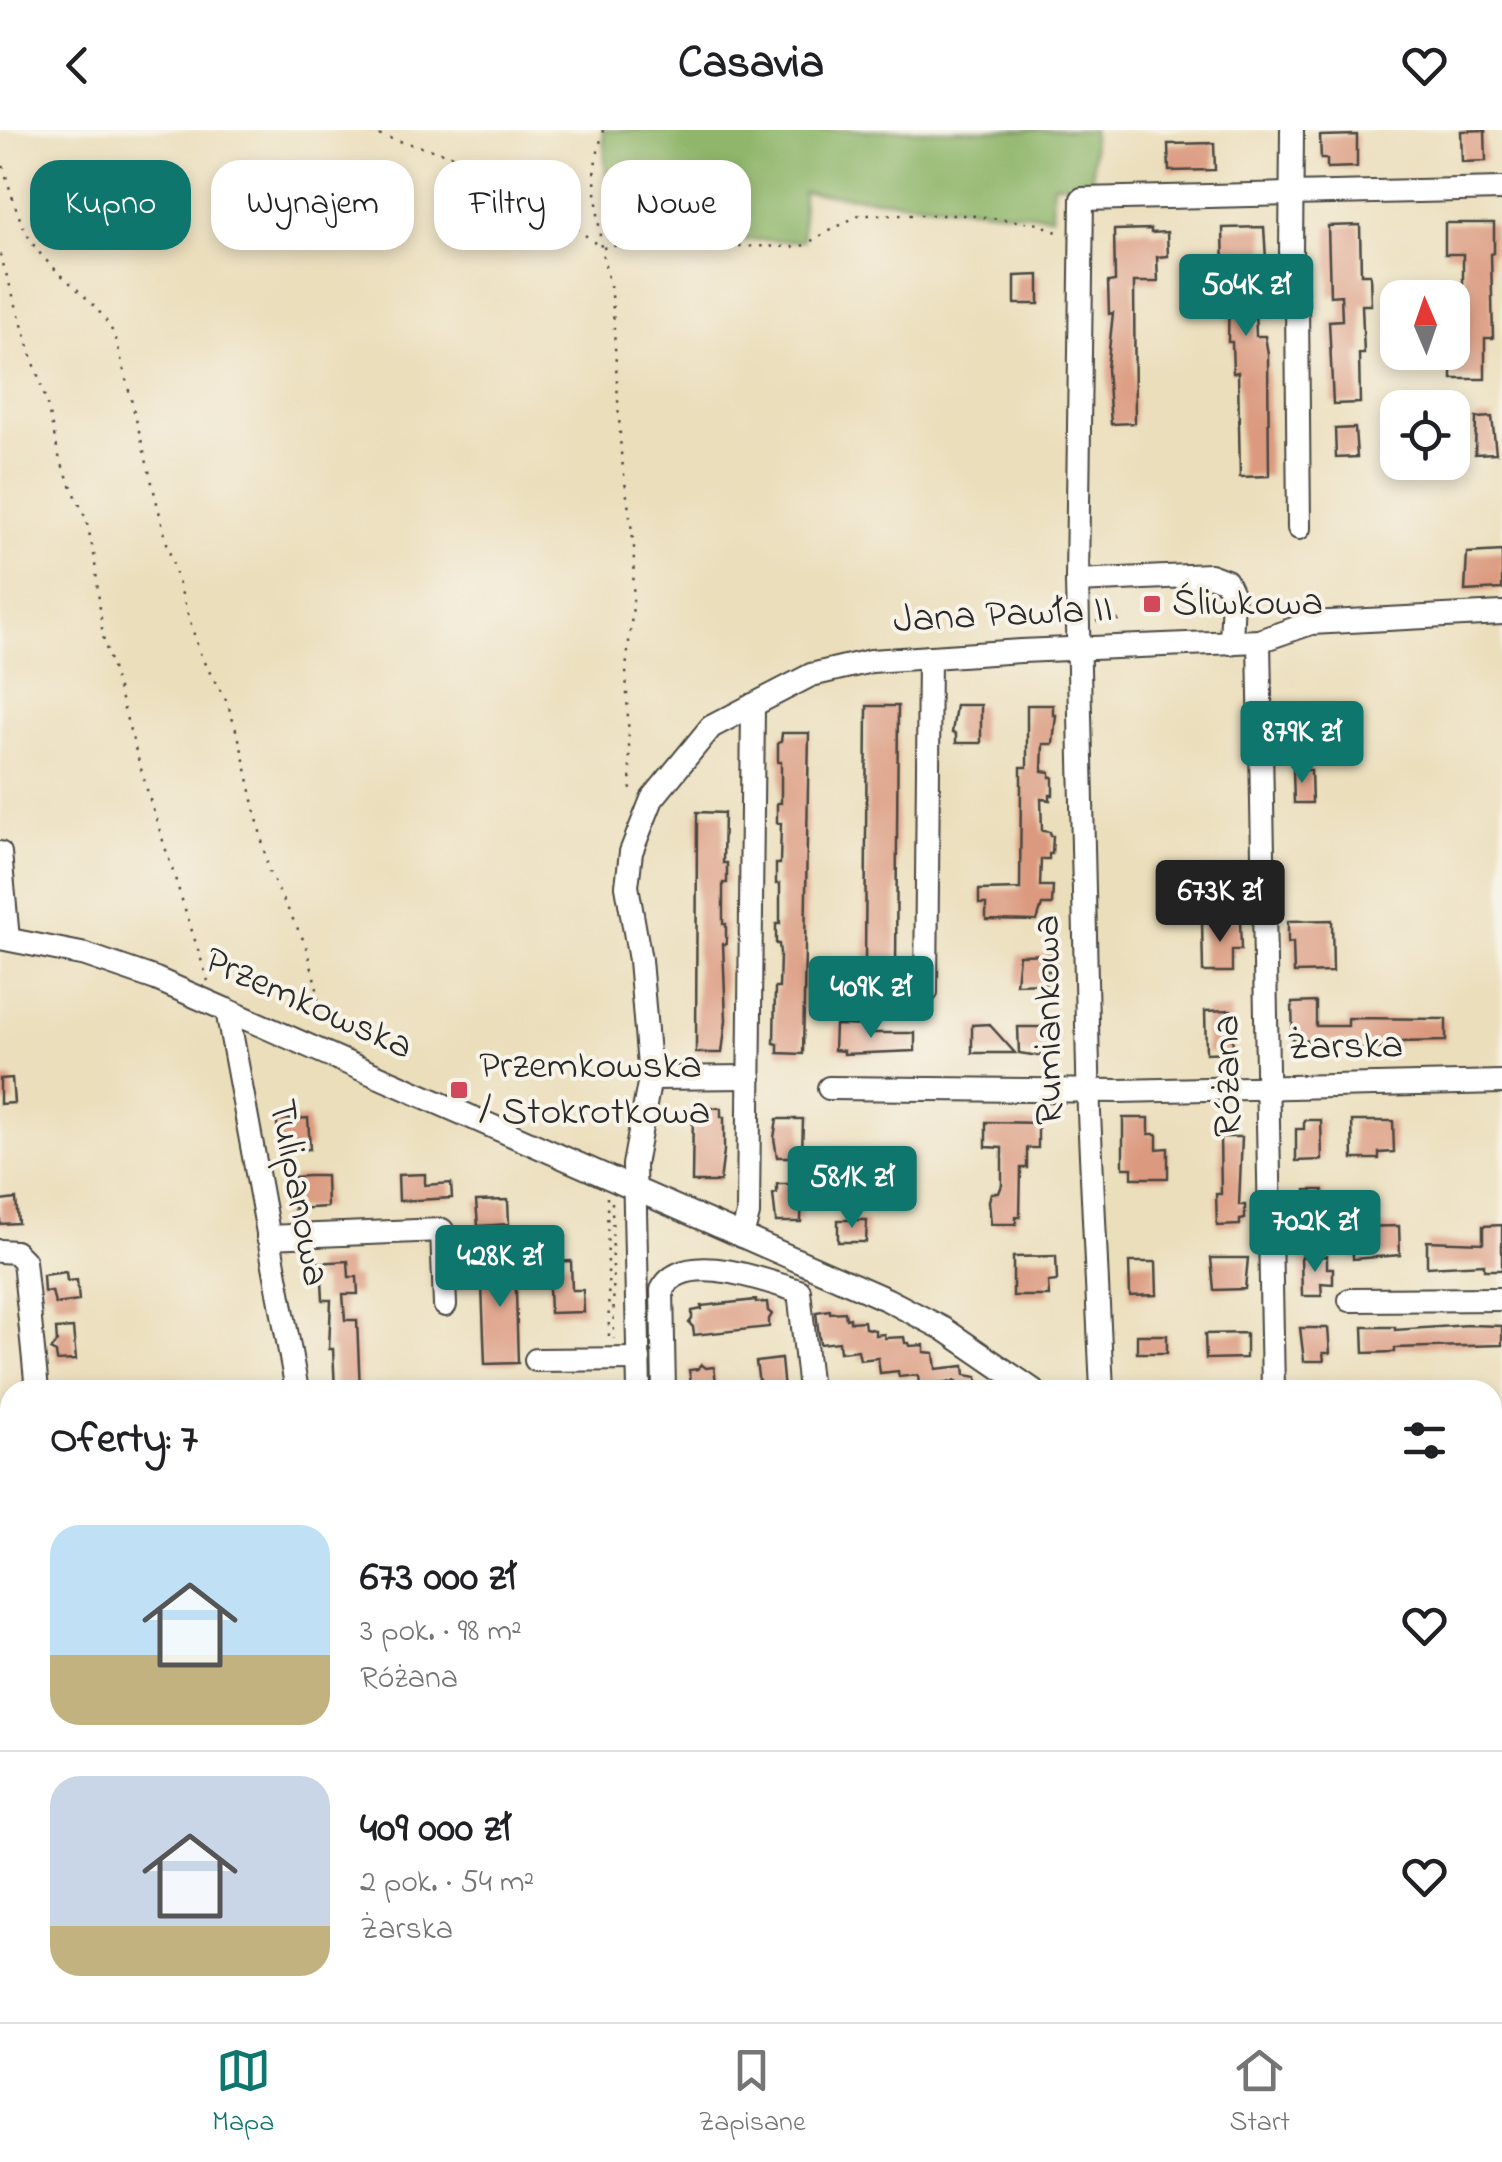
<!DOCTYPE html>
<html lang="pl">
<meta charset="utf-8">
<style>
:root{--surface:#fff;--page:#f6f6f6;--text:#202124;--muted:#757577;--line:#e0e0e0;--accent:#0f766e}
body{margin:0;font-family:"Indie Flower",sans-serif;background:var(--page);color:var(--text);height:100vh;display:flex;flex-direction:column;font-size:38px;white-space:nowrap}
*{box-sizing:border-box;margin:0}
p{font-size:32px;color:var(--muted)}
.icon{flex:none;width:55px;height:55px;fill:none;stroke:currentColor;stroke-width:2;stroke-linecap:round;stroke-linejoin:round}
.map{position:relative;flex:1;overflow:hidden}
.details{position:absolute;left:0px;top:1250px;width:1502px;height:642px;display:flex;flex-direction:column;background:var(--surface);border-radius:30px 30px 0 0;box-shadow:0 5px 15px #0003}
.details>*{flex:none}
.top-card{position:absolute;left:30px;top:30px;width:1000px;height:90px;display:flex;gap:20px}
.needle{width:65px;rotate:358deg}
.buttons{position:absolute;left:1380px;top:150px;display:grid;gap:20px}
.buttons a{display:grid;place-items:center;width:90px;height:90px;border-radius:20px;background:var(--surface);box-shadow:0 5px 15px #0003;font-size:50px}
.price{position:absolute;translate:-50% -85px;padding:0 22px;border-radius:10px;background:var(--accent);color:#fff;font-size:32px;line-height:65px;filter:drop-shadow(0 2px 5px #0008)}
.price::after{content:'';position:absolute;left:50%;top:60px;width:30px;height:22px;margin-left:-15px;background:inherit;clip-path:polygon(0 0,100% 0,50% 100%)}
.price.current{background:#222;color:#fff}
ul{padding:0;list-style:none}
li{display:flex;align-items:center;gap:30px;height:250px;padding:0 50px}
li+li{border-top:2px solid var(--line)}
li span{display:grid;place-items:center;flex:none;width:280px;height:200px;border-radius:30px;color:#555}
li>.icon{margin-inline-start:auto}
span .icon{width:120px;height:120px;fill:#fffc;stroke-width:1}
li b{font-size:42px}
h2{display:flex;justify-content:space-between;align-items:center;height:120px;padding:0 50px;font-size:42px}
.tag{padding:0 35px;border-radius:30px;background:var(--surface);box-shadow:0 5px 15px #0003;font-size:35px;line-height:90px}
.tag.current{background:var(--accent);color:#fff}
header{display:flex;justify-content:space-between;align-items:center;height:130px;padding:0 50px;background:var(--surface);font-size:45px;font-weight:800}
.menu{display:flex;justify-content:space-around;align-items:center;height:140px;border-top:2px solid var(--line);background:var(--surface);font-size:28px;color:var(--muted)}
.menu a{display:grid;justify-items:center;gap:5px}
.menu .current{color:var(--accent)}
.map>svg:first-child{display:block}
.forest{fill:#8fb66b;stroke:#5d704b;stroke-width:2.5}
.water{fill:#72abe2;stroke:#4e6b86;stroke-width:2.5}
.building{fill:#db9a7f}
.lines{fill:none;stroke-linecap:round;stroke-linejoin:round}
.minor-casing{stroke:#484641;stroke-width:26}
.path{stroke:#484641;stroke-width:2.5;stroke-dasharray:2.5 8;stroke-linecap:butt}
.minor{stroke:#fff;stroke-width:22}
.poi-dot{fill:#d1495b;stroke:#f7f3e8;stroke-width:4}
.labels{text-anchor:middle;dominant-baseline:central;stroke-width:8;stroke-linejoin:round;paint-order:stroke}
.poi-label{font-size:40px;fill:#2b2b2b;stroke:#f7f3e8;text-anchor:start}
.street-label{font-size:40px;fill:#2b2b2b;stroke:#f7f3e8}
</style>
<header><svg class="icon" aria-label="back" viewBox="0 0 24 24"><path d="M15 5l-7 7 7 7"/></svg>Casavia<svg class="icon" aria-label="heart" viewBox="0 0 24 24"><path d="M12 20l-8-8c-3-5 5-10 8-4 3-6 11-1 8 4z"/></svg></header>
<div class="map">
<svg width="1502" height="1892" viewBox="0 0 1502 1892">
<rect width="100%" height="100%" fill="#f7f3e8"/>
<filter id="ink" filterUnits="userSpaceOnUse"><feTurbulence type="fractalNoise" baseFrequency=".01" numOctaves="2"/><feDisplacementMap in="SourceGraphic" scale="20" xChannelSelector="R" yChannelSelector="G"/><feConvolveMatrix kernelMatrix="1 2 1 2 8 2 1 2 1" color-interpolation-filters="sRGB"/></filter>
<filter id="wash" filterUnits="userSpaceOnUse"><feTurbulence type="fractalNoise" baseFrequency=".0048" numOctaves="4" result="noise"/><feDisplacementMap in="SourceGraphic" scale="40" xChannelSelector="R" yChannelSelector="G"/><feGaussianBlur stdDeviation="2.25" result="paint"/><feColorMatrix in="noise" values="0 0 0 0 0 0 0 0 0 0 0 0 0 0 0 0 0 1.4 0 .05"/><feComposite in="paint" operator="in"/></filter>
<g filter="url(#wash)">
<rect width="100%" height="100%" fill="#ebdebb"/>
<path class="forest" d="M 603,0 L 1093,0 L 1092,53 L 1053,54 L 1052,86 L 803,62 L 803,111 L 610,107 Z"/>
<path class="water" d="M 845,1883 L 917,1883 L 917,1892 L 852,1892 Z"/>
<g id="blocks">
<g class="building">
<path d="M 1485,0 L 1486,31 L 1462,32 L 1461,1 Z"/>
<path d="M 1357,5 L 1357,37 L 1327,38 L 1327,29 L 1321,29 L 1320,6 Z"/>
<path d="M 1214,13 L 1215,40 L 1169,41 L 1168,14 Z"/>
<path d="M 1445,93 L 1494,93 L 1494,123 L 1491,124 L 1493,208 L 1485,208 L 1485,249 L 1452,249 L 1452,203 L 1463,203 L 1462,171 L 1458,171 L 1458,154 L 1463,154 L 1463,124 L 1445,124 Z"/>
<path d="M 1360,95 L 1361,144 L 1370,144 L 1371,175 L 1362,175 L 1364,224 L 1359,224 L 1360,273 L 1333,274 L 1329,191 L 1342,190 L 1341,165 L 1330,166 L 1328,96 Z"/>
<path d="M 1264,97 L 1268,161 L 1260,161 L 1261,178 L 1255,178 L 1256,206 L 1265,206 L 1268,224 L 1269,346 L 1240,347 L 1238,242 L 1233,243 L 1232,212 L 1228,212 L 1229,158 L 1189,159 L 1189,143 L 1224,143 L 1223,98 Z"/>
<path d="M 1151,99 L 1151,103 L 1167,102 L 1168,126 L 1157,127 L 1158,152 L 1134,152 L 1135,293 L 1111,294 L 1107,239 L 1113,183 L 1109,184 L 1108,152 L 1115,151 L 1114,100 Z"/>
<path d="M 1039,145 L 1039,174 L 1015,174 L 1015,146 Z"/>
<path d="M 1492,287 L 1496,323 L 1475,324 L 1476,288 Z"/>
<path d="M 1355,298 L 1357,327 L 1336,328 L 1335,299 Z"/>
<path d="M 1502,421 L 1502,459 L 1465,461 L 1467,423 Z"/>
<path d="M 956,575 L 981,575 L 981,613 L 956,613 L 956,604 L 952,603 Z"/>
<path d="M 1027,575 L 1053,575 L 1053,585 L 1056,585 L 1053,614 L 1043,614 L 1042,641 L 1050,642 L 1050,647 L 1053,647 L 1053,665 L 1050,665 L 1050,670 L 1041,669 L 1042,701 L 1050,702 L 1050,706 L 1053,706 L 1052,724 L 1049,724 L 1049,729 L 1041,729 L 1040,756 L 1053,756 L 1052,775 L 1042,775 L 1037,791 L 986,790 L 986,774 L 979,774 L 979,760 L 1020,759 L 1021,653 L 1021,637 L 1027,637 Z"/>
<path d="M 867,576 L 898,576 L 896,835 L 865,834 Z"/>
<path d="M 782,603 L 809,603 L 803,924 L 778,923 L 778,914 L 774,913 L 775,858 L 779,858 L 780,824 L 779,814 L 776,814 L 776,794 L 780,794 L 780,754 L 776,754 L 776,734 L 780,734 L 781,693 L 777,693 L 777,673 L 781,673 L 781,632 L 778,632 L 778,613 L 781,612 Z"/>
<path d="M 1293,640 L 1311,640 L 1312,673 L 1294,673 Z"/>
<path d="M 697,682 L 724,683 L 723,733 L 727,733 L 727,753 L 723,753 L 723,794 L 726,794 L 726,814 L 723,814 L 726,890 L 722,923 L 696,923 Z"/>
<path d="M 1240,790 L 1241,820 L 1232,820 L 1232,842 L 1203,842 L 1202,791 Z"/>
<path d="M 1332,790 L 1333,842 L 1294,843 L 1293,812 L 1288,813 L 1288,791 Z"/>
<path d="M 1055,824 L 1055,841 L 1046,841 L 1046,853 L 1016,854 L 1019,825 Z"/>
<path d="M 1316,872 L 1316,896 L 1348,896 L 1348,888 L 1446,889 L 1446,911 L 1397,912 L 1397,916 L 1390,918 L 1349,919 L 1349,912 L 1293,910 L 1292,873 Z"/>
<path d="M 1231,880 L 1231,891 L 1234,891 L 1232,922 L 1206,923 L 1205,881 Z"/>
<path d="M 989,894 L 1015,923 L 972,923 L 972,895 Z"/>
<path d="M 835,895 L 872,896 L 872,903 L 915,903 L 915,921 L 844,924 L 844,921 L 834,920 Z"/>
<path d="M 1018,897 L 1057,897 L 1057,922 L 1038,926 L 1019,923 Z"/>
<path d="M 12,948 L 14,973 L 0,974 L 0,949 Z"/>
<path d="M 693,977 L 721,978 L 721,987 L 724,987 L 724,1021 L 720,1052 L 692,1052 Z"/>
<path d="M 308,988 L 310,1019 L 278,1021 L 277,990 Z"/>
<path d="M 1123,988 L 1149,988 L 1149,1004 L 1157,1004 L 1157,1019 L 1168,1018 L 1168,1048 L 1132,1048 L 1132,1038 L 1123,1038 Z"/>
<path d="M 777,989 L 803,989 L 802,1027 L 777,1027 L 774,1008 Z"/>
<path d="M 1304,990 L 1321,990 L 1322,1030 L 1296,1031 L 1296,999 L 1304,999 Z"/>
<path d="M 1352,991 L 1393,991 L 1394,1022 L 1379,1023 L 1379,1029 L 1353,1029 Z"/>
<path d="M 986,992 L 1038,993 L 1038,1018 L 1027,1018 L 1027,1038 L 1021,1038 L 1020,1087 L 1016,1087 L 1016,1094 L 991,1094 L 989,1071 L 991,1063 L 999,1063 L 1002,1055 L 1002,1018 L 986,1017 Z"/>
<path d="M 1220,1007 L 1242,1007 L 1239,1075 L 1245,1075 L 1245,1089 L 1240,1090 L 1240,1095 L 1217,1096 L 1216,1064 L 1221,1064 Z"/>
<path d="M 425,1044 L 425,1055 L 451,1053 L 452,1068 L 399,1071 L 398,1045 Z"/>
<path d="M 309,1046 L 326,1046 L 327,1077 L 294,1079 L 293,1047 Z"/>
<path d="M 777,1054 L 802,1054 L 801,1092 L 776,1092 L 773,1064 L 777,1063 Z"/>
<path d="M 1306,1060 L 1323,1060 L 1324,1100 L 1298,1100 L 1297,1069 L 1306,1069 Z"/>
<path d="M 16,1069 L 18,1093 L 0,1094 L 0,1071 Z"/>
<path d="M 508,1070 L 509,1094 L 478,1096 L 476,1071 Z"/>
<path d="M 838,1090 L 867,1090 L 866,1112 L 838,1112 Z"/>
<path d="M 1502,1095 L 1502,1140 L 1484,1140 L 1484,1134 L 1427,1137 L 1427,1111 L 1483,1113 L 1483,1096 Z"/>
<path d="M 1399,1096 L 1400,1125 L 1353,1129 L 1352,1097 Z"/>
<path d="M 515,1126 L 518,1233 L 485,1234 L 481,1128 Z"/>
<path d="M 1056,1126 L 1057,1151 L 1048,1152 L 1049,1166 L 1013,1166 L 1013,1127 Z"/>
<path d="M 1327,1126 L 1327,1138 L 1333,1138 L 1333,1154 L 1321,1153 L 1322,1166 L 1302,1166 L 1301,1127 Z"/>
<path d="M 1211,1128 L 1248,1128 L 1245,1159 L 1214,1160 Z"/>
<path d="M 348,1131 L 349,1147 L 357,1147 L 358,1164 L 343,1164 L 345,1190 L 357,1190 L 360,1260 L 335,1260 L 333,1219 L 329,1219 L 331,1170 L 323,1170 L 322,1150 L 315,1151 L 314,1133 Z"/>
<path d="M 571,1131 L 572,1160 L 583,1160 L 584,1182 L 550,1183 L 548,1132 Z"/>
<path d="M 1129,1132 L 1156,1132 L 1157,1165 L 1130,1166 Z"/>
<path d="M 66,1142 L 67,1151 L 77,1150 L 79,1171 L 55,1174 L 52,1161 L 44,1162 L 43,1145 Z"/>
<path d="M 756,1170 L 756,1173 L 767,1172 L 768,1181 L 772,1184 L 769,1189 L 769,1197 L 694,1205 L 693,1197 L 689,1193 L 692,1189 L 692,1181 L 702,1179 L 701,1176 Z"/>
<path d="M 830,1180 L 830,1183 L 845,1182 L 846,1189 L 850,1188 L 850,1192 L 864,1191 L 865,1198 L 875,1200 L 875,1205 L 884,1204 L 885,1208 L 904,1207 L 905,1213 L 909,1213 L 910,1216 L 924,1215 L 924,1222 L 934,1223 L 936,1239 L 964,1236 L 965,1245 L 977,1247 L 978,1260 L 958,1260 L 956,1251 L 919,1255 L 918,1245 L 899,1247 L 898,1241 L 880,1243 L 878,1228 L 860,1230 L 858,1220 L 840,1222 L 839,1212 L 820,1214 L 816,1182 Z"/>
<path d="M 1468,1195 L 1502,1196 L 1502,1215 L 1395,1218 L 1395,1222 L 1364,1223 L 1363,1197 L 1395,1197 L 1395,1200 Z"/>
<path d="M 73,1198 L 76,1230 L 57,1231 L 56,1223 L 50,1220 L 57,1212 L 56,1199 Z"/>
<path d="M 1300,1198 L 1328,1198 L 1330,1223 L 1323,1223 L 1324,1231 L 1304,1231 Z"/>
<path d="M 1246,1203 L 1246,1228 L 1206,1229 L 1205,1204 Z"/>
<rect x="1137" y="1205" width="30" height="18"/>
<path d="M 781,1229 L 784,1260 L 760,1260 L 756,1232 Z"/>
<path d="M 701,1234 L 706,1238 L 714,1237 L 717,1260 L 692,1260 L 689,1240 L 698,1239 Z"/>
</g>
</g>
</g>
<g filter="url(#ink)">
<use href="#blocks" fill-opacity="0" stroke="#484641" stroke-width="2.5"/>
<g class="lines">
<defs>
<g id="minor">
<path d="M 1292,0 L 1291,125 L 1297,173 L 1299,398"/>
<path d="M 1077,451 L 1210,445 L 1226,451 L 1233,466 L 1231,513"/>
<path d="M 1259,511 L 1273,1260"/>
<path d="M 0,723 L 8,809"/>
<path d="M 0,808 L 86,825 L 156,849 L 888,1170 L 944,1199 L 1033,1260"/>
<path d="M 835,860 L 926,862 L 929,527"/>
<path d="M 227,880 L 297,1260"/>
<path d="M 650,948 L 750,947"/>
<path d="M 829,958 L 1119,961 L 1502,952"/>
<path d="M 742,1106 L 748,1084 L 753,575"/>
<path d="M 268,1107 L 442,1100 L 445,1175"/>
<path d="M 0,1121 L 15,1122 L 24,1131 L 37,1260"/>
<path d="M 1350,1170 L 1502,1169"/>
<path d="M 536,1230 L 639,1229"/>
<path d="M 639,1260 L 634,1035 L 650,948 L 640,830 L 627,756 L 631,722 L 652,669 L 711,597 L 811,545 L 871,531 L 1021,521 L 1259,511 L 1311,493 L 1502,483"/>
<path d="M 664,1260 L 662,1160 C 683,1118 765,1151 799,1161 L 810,1260"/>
<path d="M 1102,1260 L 1089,983 L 1077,451 L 1082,69 L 1502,59"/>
<path d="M 1492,1334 L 1502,1334"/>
<path d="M 0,1578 L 10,1575"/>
<path d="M 1492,1623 L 1502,1628"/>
<path d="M 1354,1882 L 1374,1892"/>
<path d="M 363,1892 L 368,1882"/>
<path d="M 798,1892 L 808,1882"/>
<path d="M 1063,1892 L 1064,1882"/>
<path d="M 1158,1892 L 1158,1882"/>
</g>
</defs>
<use href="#minor" class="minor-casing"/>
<g class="path">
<path d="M 359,0 L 451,25 L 549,76 L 600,117"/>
<path d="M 603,0 L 594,39 L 601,118 L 612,164 L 621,323 L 634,416 L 633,476 L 626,539 L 631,664"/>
<path d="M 0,26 C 10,57 18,96 38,121 C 63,152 100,171 116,209 L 169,421 L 196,511 L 202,529 L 227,572 L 240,612 L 269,742 L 306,815 L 318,863 L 318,896"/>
<path d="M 603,118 L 625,114 L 800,117 L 859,85 L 967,85 L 1040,94 L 1063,105"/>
<path d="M 0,124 L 46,271 L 60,330 L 86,389 L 94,424 L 103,507 L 150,670 L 208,851"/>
<path d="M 1096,491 L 1119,490"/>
<path d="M 1034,494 L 1058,493"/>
<path d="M 607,1067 L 609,1209"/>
<path d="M 612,1072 L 614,1209"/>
<path d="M 1318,1882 L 1333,1892"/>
</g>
<use href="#minor" class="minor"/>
</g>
</g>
<g class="poi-dot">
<rect x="1142" y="464" width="20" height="20" rx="5"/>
<rect x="449" y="950" width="20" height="20" rx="5"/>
</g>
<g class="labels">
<g class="poi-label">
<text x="1172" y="474">Śliwkowa</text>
<text x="479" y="937">Przemkowska<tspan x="479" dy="46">/ Stokrotkowa</tspan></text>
</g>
<g class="street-label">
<text transform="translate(1003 486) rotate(-3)">Jana Pawła II</text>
<text transform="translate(308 875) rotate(24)">Przemkowska</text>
<text transform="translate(1050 890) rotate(-91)">Rumiankowa</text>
<text transform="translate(1345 918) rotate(-1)">Żarska</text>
<text transform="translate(1229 946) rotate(-91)">Różana</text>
<text transform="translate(297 1063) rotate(79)">Tulipanowa</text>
</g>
</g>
</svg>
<div class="buttons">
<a><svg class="needle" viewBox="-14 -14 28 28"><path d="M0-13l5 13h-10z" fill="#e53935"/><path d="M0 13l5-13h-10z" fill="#757577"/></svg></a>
<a><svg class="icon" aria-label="locate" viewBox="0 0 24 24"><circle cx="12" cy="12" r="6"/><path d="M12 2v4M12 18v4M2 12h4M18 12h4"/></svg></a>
</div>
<b class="price" style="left:1246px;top:209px">504K zł</b>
<b class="price" style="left:1302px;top:656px">879K zł</b>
<b class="price current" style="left:1220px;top:815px">673K zł</b>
<b class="price" style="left:871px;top:911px">409K zł</b>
<b class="price" style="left:852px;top:1101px">581K zł</b>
<b class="price" style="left:1315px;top:1145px">702K zł</b>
<b class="price" style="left:500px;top:1180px">428K zł</b>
<div class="top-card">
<a class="tag current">Kupno</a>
<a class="tag">Wynajem</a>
<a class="tag">Filtry</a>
<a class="tag">Nowe</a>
</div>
<section class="details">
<h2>Oferty: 7<svg class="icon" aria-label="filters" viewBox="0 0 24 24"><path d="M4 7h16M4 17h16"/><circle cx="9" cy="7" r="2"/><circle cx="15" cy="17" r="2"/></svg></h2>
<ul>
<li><span style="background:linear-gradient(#bfe0f5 65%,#c2b280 0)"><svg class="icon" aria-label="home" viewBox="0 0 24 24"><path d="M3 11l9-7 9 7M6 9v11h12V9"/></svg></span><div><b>673 000 zł</b><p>3 pok. · 98 m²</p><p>Różana</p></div><svg class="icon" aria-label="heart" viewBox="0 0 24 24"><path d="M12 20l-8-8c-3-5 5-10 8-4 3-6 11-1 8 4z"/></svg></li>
<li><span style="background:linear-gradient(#c9d6e8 75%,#c2b280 0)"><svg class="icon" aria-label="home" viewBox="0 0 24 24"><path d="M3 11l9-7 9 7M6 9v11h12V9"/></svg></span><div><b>409 000 zł</b><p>2 pok. · 54 m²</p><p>Żarska</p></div><svg class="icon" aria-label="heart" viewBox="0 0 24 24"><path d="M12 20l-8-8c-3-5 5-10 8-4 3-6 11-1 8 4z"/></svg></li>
</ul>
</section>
</div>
<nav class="menu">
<a class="current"><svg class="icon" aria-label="map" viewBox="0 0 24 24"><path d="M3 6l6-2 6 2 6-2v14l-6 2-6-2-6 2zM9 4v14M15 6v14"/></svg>Mapa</a>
<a><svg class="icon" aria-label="saved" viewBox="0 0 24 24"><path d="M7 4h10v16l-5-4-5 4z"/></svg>Zapisane</a>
<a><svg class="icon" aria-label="home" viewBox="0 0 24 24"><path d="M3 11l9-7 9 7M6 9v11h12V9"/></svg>Start</a>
</nav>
